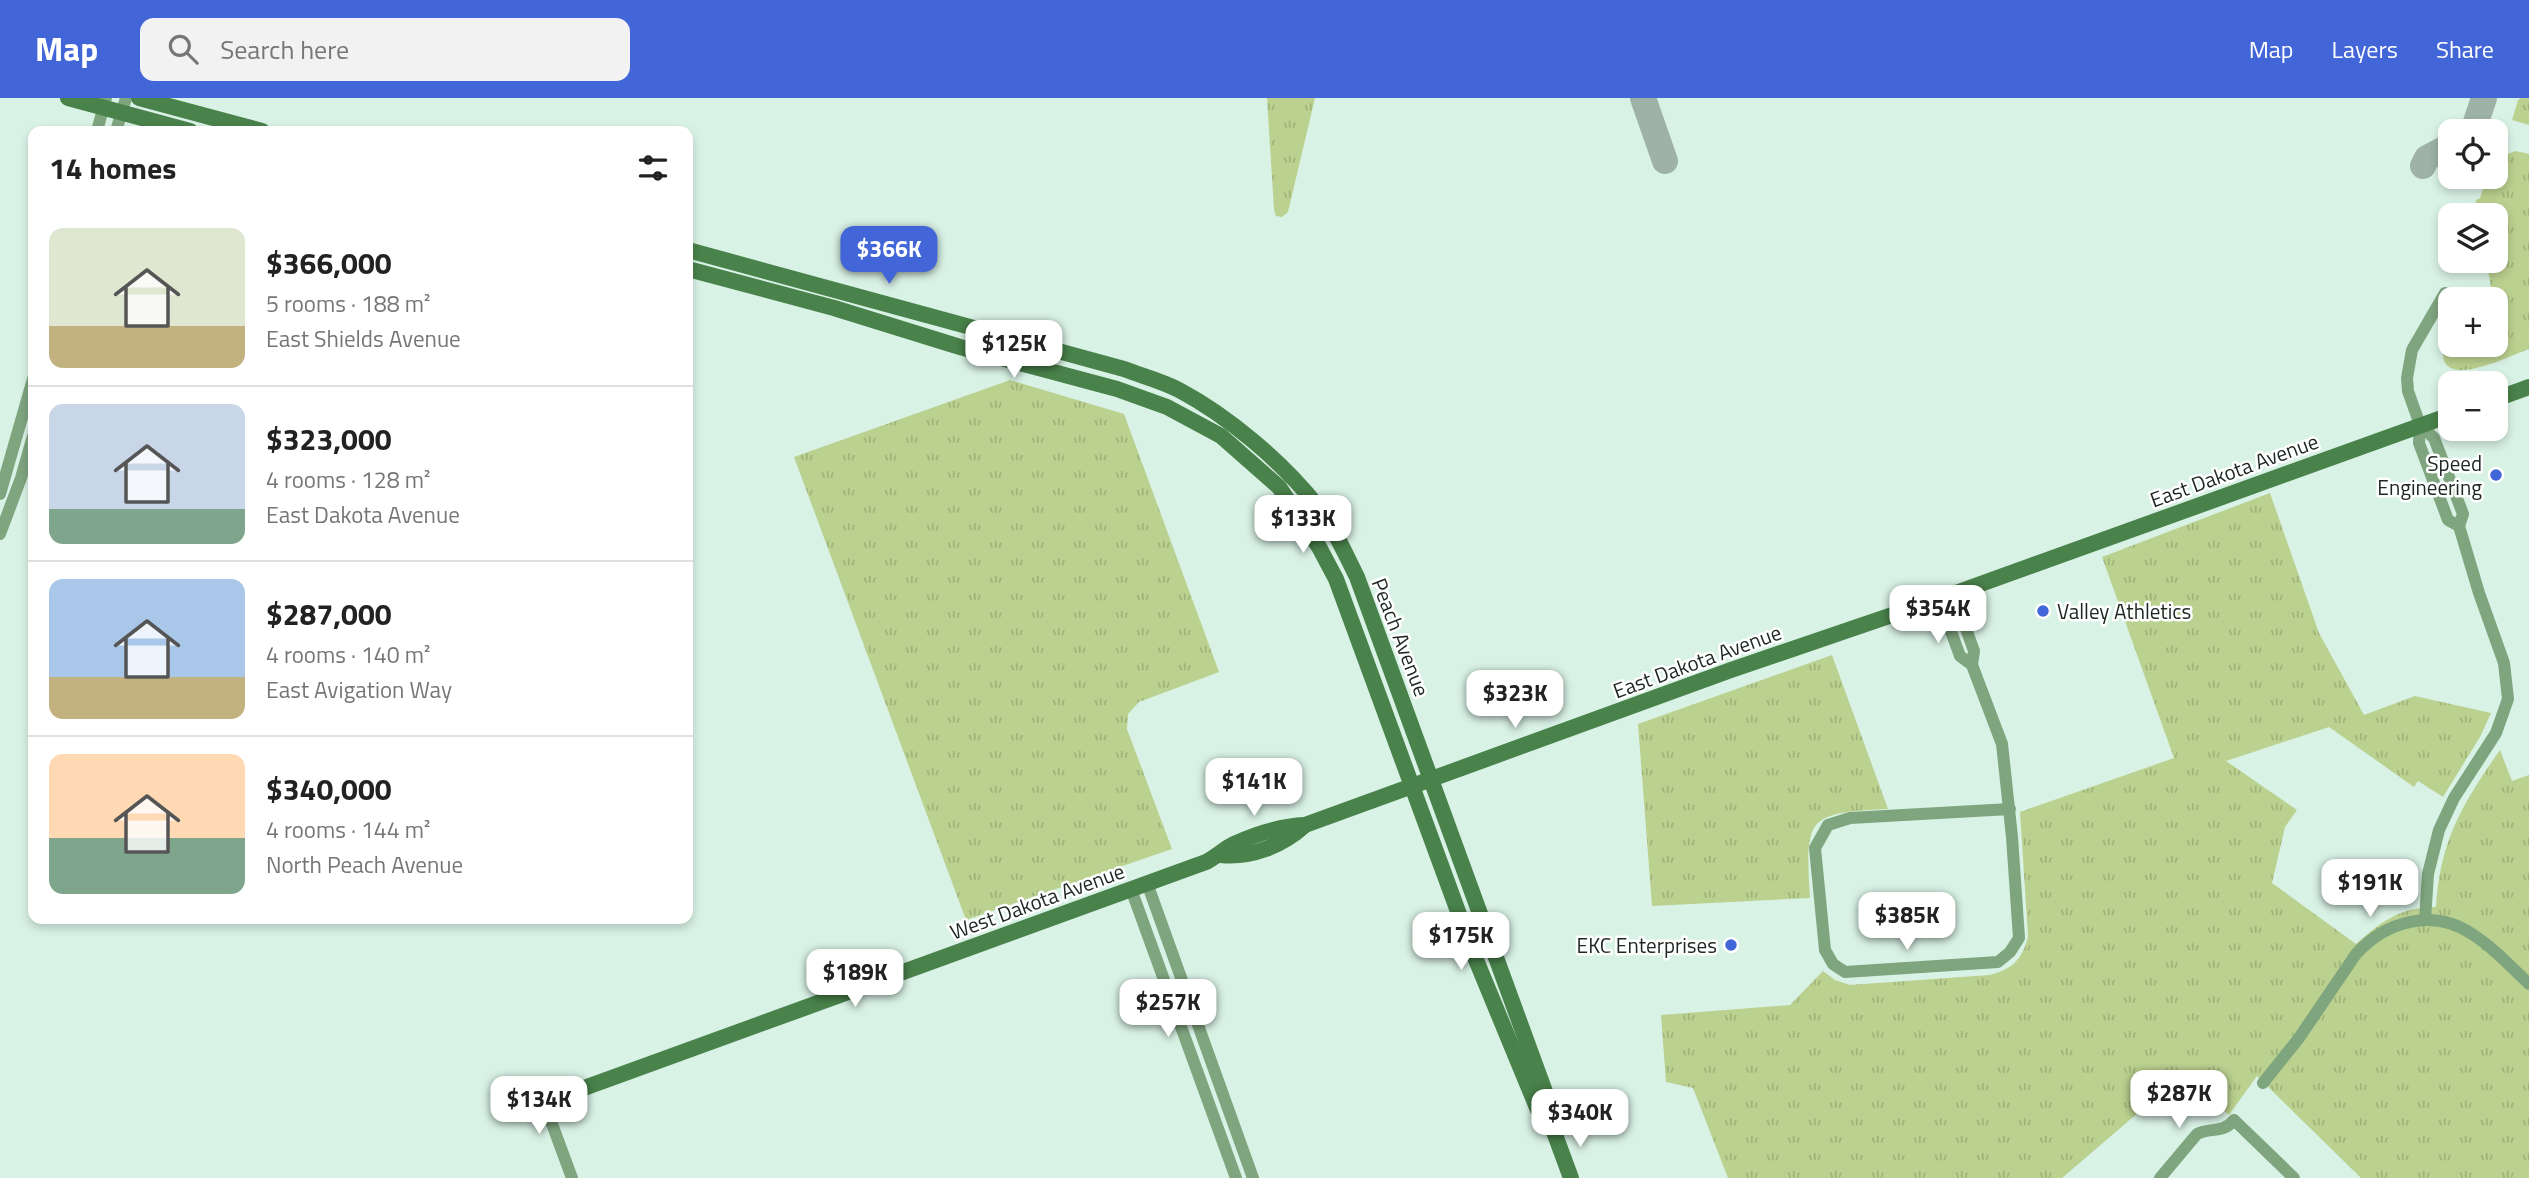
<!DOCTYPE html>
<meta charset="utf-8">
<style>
:root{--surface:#fff;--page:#f2f2f2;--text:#222;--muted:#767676;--line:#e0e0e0;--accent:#4265d8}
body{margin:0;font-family:"Titillium Web",sans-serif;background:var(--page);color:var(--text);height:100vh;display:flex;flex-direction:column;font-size:26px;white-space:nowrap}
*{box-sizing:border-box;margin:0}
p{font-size:23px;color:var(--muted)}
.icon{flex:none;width:38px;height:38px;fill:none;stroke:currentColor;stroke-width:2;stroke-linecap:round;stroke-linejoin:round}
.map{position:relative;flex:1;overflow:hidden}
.panel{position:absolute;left:28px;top:28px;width:665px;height:798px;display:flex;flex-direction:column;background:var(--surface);border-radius:14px;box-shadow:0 4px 10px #0003}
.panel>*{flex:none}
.tools{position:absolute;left:2438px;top:21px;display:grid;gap:14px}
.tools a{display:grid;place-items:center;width:70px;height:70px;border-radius:14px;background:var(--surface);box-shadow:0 4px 10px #0003;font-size:35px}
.price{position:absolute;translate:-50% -60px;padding:0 16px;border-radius:14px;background:#fff;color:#222;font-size:23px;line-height:46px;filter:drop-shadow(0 2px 4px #0008)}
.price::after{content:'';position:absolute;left:50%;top:42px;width:21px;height:16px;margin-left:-10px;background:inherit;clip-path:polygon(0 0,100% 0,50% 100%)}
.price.active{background:var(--accent);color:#fff}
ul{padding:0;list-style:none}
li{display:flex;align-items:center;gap:21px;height:175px;padding:0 21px}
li+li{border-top:2px solid var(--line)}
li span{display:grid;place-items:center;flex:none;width:196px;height:140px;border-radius:14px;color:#555}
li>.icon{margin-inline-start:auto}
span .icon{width:84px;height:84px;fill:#fffc;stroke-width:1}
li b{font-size:30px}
h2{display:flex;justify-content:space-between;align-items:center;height:84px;padding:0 21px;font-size:30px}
header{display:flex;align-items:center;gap:42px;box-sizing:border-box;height:98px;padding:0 35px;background:var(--accent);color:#fff}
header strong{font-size:33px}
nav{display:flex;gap:38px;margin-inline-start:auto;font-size:24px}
.search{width:490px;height:63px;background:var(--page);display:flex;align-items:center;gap:18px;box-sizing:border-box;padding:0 24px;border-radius:14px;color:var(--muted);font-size:26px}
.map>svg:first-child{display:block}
.grass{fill:url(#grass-tufts)}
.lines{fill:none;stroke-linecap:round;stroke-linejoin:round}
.taxiway{stroke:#9eb2a8;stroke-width:26}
.street{stroke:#7fa57f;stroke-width:12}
.secondary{stroke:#49824a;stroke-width:16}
.poi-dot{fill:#4265d8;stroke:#fff;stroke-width:2.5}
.labels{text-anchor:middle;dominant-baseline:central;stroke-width:5;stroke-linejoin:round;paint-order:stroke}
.poi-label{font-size:21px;fill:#1e2722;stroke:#fff;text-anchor:end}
.street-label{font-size:21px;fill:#1e2722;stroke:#fff}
</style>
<header>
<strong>Map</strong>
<div class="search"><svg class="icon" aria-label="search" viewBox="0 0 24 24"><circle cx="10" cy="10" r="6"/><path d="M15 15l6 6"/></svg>Search here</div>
<nav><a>Map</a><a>Layers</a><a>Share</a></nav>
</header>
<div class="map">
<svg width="2529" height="1080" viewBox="0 0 2529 1080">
<defs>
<pattern id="grass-tufts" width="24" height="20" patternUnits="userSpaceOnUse" patternTransform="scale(1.75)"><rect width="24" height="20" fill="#bbd18f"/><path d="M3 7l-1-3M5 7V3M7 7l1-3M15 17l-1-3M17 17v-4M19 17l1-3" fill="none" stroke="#a0b37b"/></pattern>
</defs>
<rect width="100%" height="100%" fill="#d9f2e6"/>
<g class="grass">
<path d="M 1267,0 L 1315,0 L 1288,114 L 1282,119 L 1276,118 L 1274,111 Z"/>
<path d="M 2521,0 L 2529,0 L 2529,27 L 2512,22 L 2518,2 Z"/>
<path d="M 2516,53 L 2529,56 L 2529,251 C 2509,258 2439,294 2443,252 L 2450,246 L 2496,247 L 2496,201 L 2493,201 L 2488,172 L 2482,163 L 2496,163 L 2496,117 L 2474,117 L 2476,102 L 2480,100 C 2482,94 2484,85 2490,81 C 2495,77 2497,79 2503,73 L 2501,68 L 2507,56 Z"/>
<path d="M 1010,282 L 1124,316 L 1219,574 L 1139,604 L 1128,616 L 1127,631 L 1172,751 L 966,822 L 794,359 Z"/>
<path d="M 2270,395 L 2319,535 L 2364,617 L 2415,598 L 2491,615 L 2480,639 L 2443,699 L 2418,683 L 2414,689 L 2329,629 L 2226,663 L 2297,712 L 2285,729 L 2272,785 L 2356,846 C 2382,823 2400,809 2436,809 C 2440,742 2463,705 2500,652 L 2512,683 L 2529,677 L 2529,1080 L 2361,1080 L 2257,978 L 2229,1017 L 2181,978 L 2062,1080 L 1728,1080 L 1693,990 L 1666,984 L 1661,917 L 1790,907 L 1823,873 L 1835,882 L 1850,887 L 1989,877 C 2012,872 2023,861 2028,838 L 2020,714 L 2174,660 L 2102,459 Z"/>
<path d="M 1832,557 L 1888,711 C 1807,715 1805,719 1810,800 L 1652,808 L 1638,626 Z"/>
</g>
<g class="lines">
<g class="taxiway">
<path d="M 1643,0 L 1665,63"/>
<path d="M 2473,33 L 2484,0"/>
<path d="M 2423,68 L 2427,60 L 2450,48"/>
</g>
<g class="street">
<path d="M 97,33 L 106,0"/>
<path d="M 116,33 L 126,0"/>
<path d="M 2445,195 L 2412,252 L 2407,280 L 2408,293 L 2420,327 L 2419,345 L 2448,422 L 2459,428"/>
<path d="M 2420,327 L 2434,340 L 2463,416 L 2459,428 L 2479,495 L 2504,565 L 2508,601 L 2496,635 L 2454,700 L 2439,732 L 2428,776 L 2425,822"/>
<path d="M 0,396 L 33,281"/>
<path d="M 0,436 L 21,380 L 33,338"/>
<path d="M 1953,495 L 1974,553 L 1972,567"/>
<path d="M 1939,501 L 1960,558 L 1972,567 L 2002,646 L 2012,739 L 2019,840 L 2010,854 L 1998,864 L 1845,874 L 1833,866 L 1825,852 L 1815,750 L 1828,727 L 1850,720 L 2010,711"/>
<path d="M 1147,785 L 1253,1080"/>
<path d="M 1131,791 L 1236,1080"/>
<path d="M 2263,985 L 2299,940 L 2356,856 C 2386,823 2433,810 2472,836 C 2493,849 2511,869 2529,886"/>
<path d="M 551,1002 L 548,1006 L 548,1015 L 572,1080"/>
<path d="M 2160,1080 L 2197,1036 C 2210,1029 2223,1036 2234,1022 L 2294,1080"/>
</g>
<g class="secondary">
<path d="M 68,0 L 190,33"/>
<path d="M 139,0 L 262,33"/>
<path d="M 688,152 L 1124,271 C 1142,278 1162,283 1179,292 C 1228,318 1284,365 1318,409 C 1334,430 1345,455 1357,479 L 1551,1010 L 1554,1034 L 1571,1080"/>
<path d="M 688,171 L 834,210 L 960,249 L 1117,291 L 1167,309 L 1221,338 L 1279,389 L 1319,449 L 1336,481 L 1474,857 L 1538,1012 L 1553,1032"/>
<path d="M 2496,301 L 2529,289"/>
<path d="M 1221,757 C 1251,760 1282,748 1305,727"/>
<path d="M 551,1002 L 1206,764 C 1216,759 1224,751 1234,746 C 1256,736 1281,728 1305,727 L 1731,572 L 1939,501 L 2450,317"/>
</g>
</g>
<g class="poi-dot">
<circle cx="2496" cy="377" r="7"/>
<circle cx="2043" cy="513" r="7"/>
<circle cx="1731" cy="847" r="7"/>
</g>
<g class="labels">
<g class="poi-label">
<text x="2482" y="365">Speed<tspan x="2482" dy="24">Engineering</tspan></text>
<text x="2057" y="513" text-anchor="start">Valley Athletics</text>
<text x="1717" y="847">EKC Enterprises</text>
</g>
<g class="street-label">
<text transform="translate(2234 372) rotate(-20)">East Dakota Avenue</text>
<text transform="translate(1401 539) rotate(69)">Peach Avenue</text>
<text transform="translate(1697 563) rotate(-20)">East Dakota Avenue</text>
<text transform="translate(1037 803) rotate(-20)">West Dakota Avenue</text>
</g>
</g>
</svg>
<div class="tools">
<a><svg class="icon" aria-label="locate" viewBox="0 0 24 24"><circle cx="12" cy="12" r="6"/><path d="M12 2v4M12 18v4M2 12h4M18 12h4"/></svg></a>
<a><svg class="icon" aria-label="layers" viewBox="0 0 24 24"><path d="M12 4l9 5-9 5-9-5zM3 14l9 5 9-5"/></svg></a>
<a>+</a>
<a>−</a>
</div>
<b class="price active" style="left:889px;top:188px">$366K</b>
<b class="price" style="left:1014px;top:282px">$125K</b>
<b class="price" style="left:1303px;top:457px">$133K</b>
<b class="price" style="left:1938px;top:547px">$354K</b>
<b class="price" style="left:1515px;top:632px">$323K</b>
<b class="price" style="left:1254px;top:720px">$141K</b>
<b class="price" style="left:2370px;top:821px">$191K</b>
<b class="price" style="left:1907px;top:854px">$385K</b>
<b class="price" style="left:1461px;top:874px">$175K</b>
<b class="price" style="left:855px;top:911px">$189K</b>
<b class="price" style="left:1168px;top:941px">$257K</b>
<b class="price" style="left:2179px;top:1032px">$287K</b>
<b class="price" style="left:539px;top:1038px">$134K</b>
<b class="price" style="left:1580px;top:1051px">$340K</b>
<section class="panel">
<h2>14 homes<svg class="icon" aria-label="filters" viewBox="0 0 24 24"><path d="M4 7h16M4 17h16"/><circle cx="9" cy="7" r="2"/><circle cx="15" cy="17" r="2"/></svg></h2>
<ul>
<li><span style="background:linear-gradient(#dfe7d0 70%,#c2b280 0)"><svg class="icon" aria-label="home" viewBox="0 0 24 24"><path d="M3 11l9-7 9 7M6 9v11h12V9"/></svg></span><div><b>$366,000</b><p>5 rooms · 188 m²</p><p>East Shields Avenue</p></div></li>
<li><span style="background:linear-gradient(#c9d6e8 75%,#7fa58c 0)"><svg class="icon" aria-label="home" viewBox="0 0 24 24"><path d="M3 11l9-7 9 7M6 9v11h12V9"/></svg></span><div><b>$323,000</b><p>4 rooms · 128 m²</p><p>East Dakota Avenue</p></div></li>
<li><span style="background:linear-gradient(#a9c7e8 70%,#c2b280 0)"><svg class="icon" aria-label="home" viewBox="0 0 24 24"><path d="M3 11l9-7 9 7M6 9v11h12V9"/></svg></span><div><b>$287,000</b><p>4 rooms · 140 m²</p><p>East Avigation Way</p></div></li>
<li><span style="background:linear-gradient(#ffd9b3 60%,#7fa58c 0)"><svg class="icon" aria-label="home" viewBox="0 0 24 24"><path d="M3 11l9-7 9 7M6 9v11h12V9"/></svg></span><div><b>$340,000</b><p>4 rooms · 144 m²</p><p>North Peach Avenue</p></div></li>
</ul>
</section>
</div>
